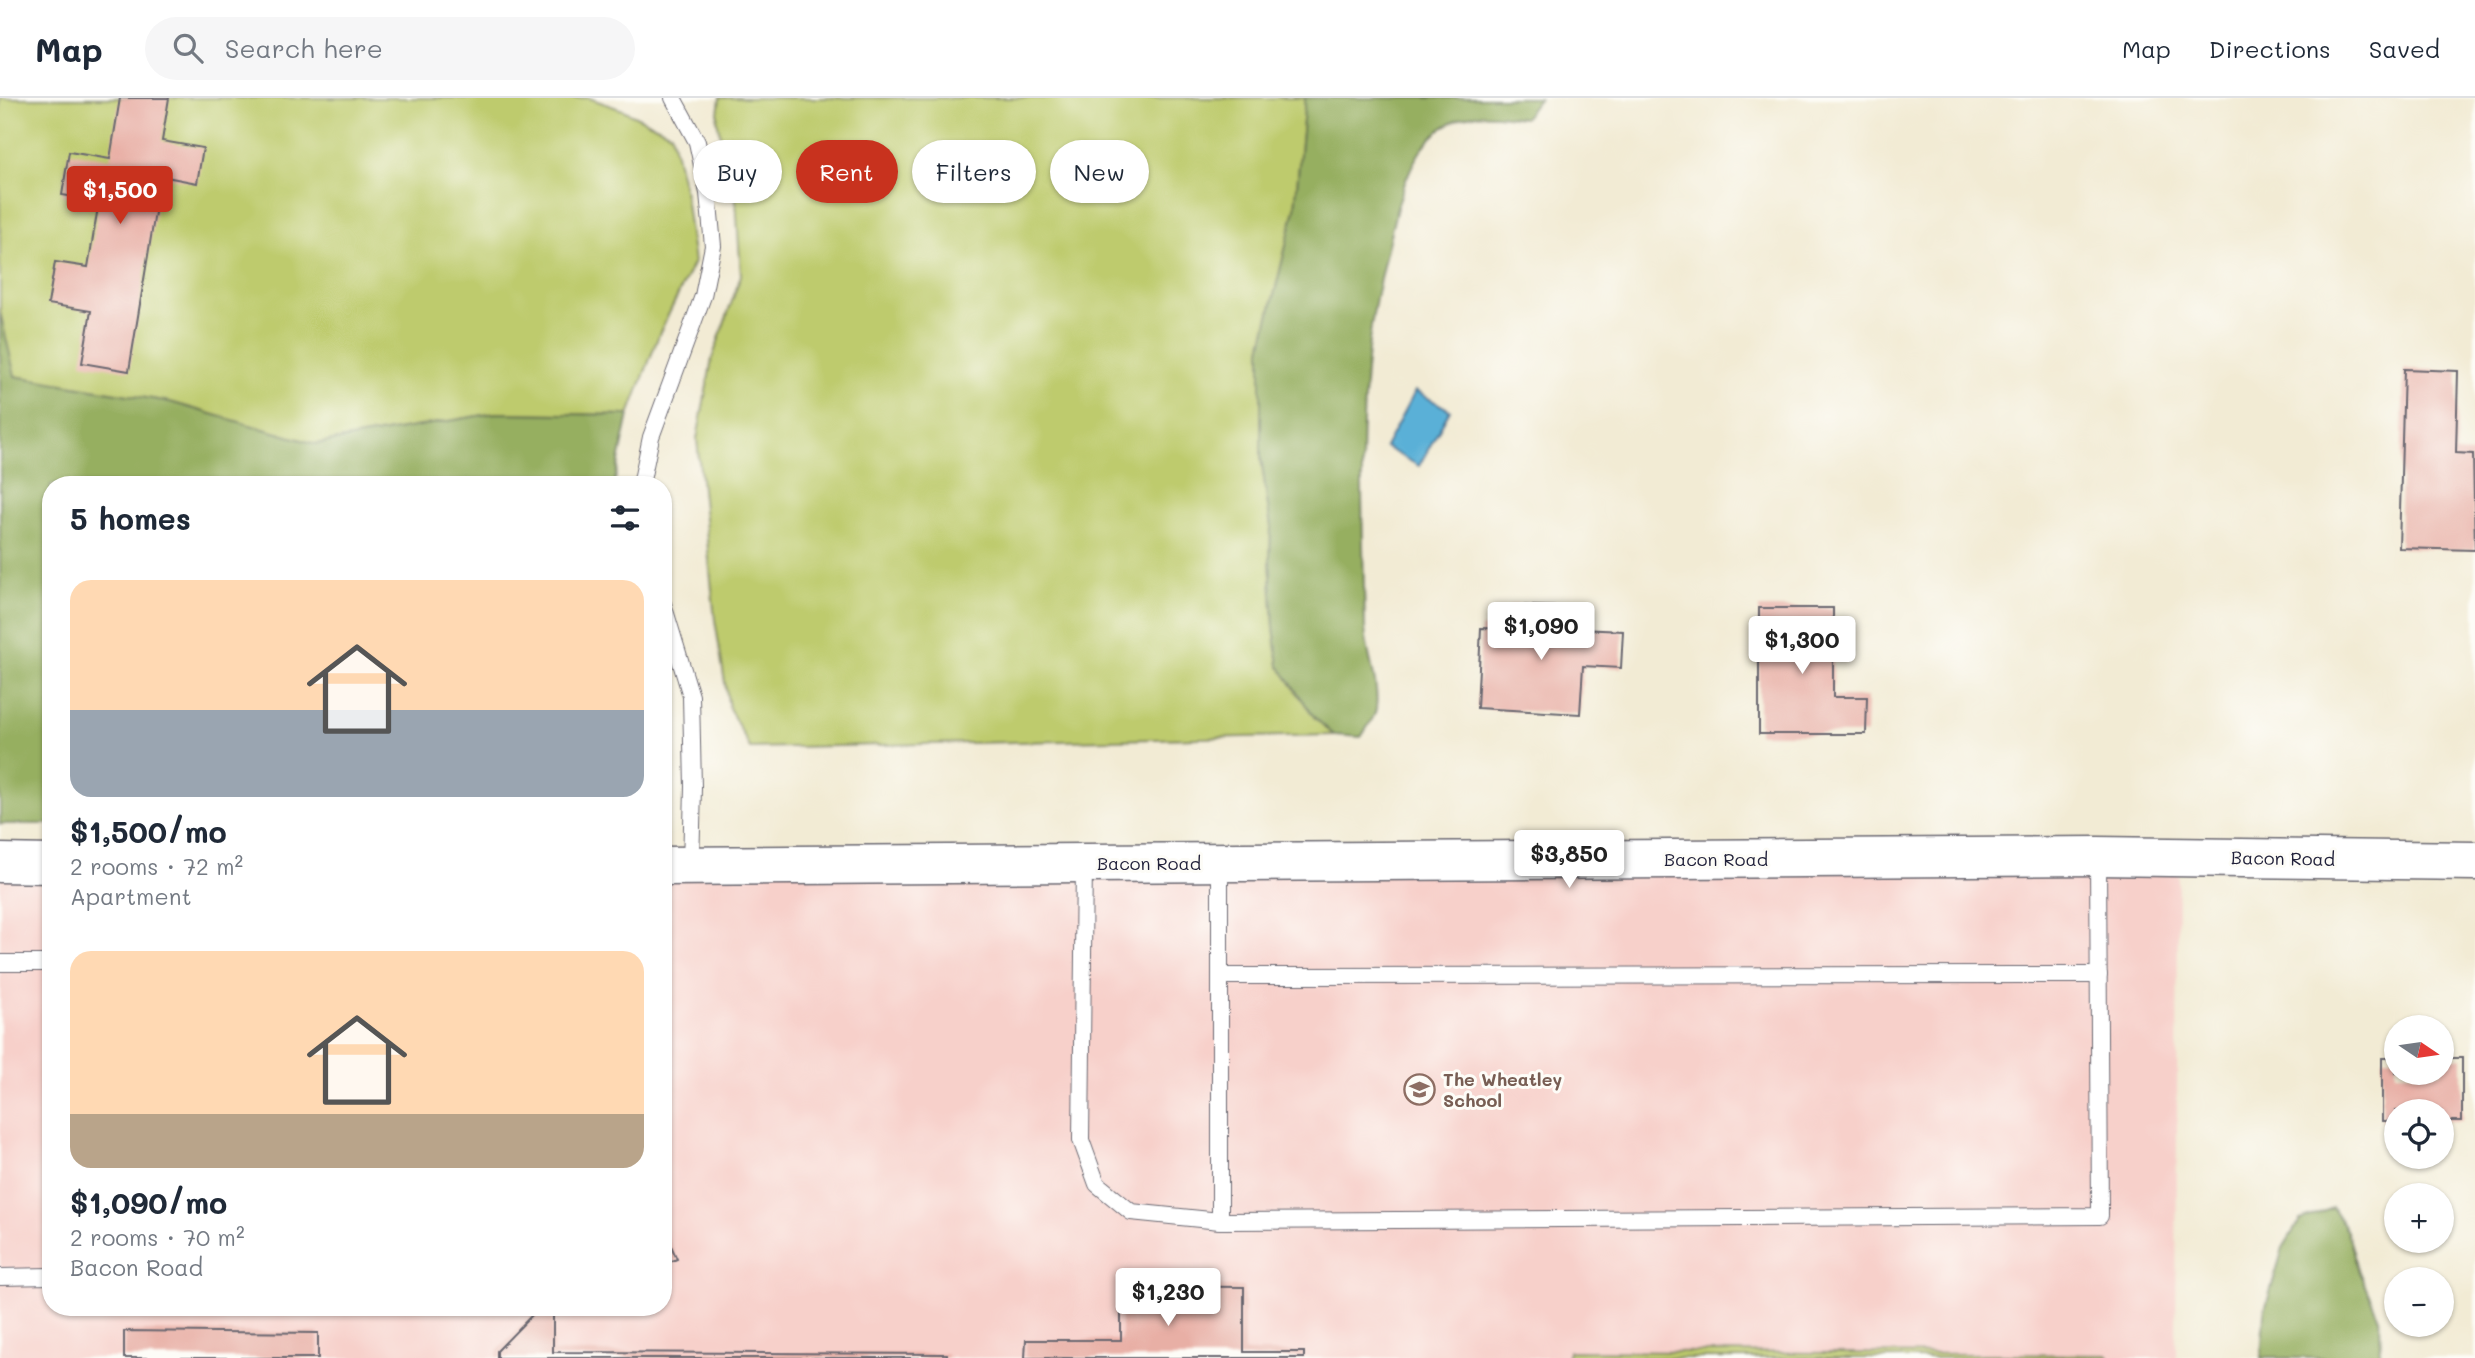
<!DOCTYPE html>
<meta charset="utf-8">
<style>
:root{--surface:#fff;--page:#f6f6f7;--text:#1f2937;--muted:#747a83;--line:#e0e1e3;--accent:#c8321e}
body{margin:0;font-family:Mali,sans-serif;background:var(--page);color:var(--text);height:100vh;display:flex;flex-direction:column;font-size:26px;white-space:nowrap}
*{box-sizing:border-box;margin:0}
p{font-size:23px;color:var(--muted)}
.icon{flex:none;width:38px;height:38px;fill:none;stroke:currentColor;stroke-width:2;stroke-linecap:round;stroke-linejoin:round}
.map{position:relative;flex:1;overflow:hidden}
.panel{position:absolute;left:42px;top:378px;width:630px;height:840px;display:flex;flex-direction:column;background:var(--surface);border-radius:28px;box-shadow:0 2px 5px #0004}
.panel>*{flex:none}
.top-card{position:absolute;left:693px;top:42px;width:665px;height:63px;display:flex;gap:14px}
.needle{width:46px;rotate:103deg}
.tools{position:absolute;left:2384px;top:917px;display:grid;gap:14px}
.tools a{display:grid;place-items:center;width:70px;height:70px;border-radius:50%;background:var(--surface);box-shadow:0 2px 5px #0004;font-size:35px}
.price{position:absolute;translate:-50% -60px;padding:0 16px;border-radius:7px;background:#fff;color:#222;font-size:23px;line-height:46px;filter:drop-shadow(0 2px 4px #0008)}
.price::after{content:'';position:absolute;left:50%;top:42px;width:21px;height:16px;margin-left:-10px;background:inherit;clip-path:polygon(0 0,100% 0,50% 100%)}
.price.current{background:var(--accent);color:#fff}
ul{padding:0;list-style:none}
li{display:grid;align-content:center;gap:14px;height:371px;padding:0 28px}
li span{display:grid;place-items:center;height:217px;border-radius:21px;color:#555}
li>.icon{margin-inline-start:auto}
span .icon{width:126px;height:126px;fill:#fffc;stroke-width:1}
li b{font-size:30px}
h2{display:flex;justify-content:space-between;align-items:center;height:84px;padding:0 28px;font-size:30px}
.pill{padding:0 24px;border-radius:32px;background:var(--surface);box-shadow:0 2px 5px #0004;font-size:24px;line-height:63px}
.pill.current{background:var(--accent);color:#fff}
header{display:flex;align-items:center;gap:42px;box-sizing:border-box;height:98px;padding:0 35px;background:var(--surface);border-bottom:2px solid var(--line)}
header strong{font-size:33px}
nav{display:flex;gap:38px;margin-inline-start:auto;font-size:24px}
.search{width:490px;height:63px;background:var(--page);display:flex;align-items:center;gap:18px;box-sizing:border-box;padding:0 24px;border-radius:38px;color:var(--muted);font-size:26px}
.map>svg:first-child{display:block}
.built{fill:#f7d0ca}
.green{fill:#becb6d;stroke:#707654;stroke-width:2}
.forest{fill:#96af60;stroke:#5c684e;stroke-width:2}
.water{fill:#5ab0d7;stroke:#3e6989;stroke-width:2}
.building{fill:#e8afa5}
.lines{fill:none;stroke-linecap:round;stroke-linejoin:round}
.service-casing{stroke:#6b6871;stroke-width:18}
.tertiary-casing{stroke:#6b6871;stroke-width:41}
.service{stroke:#fff;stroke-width:16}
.tertiary{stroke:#fff;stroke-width:38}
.labels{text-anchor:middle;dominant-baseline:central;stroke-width:6;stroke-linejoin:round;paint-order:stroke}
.street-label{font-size:18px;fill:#22223b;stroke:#fdfcf7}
.education-label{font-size:18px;font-weight:bold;fill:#785e54;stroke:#fdfcf7;text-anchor:start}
</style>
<header>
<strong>Map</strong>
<div class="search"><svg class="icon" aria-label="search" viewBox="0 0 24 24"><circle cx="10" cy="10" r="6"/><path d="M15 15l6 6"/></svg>Search here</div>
<nav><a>Map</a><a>Directions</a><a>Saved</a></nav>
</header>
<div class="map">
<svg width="2475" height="1260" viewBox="0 0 2475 1260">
<rect width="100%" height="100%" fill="#fdfcf7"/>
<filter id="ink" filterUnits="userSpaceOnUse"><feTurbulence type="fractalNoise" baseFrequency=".0143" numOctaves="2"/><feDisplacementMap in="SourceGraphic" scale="14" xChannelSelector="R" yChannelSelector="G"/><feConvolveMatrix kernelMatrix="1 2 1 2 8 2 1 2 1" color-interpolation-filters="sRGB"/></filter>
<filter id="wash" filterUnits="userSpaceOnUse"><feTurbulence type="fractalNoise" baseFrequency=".00686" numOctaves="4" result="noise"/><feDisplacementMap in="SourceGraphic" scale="28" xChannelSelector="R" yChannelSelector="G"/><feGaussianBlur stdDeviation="1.57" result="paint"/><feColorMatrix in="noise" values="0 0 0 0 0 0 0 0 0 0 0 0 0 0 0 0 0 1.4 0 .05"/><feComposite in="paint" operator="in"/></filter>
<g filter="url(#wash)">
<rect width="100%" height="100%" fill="#f2ebd4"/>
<path class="built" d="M 0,760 L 51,760 L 51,1209 L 663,1209 L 663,764 L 2178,773 L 2176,1260 L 0,1260 Z"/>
<g class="green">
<path d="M 0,0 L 589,0 L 623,12 L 671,35 L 684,90 L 694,164 L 660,234 L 629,317 L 495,315 L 316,346 L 170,304 L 14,278 L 0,214 Z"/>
<path d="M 720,0 L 1305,0 L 1295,111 L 1261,251 L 1261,360 L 1271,429 L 1270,461 L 1274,529 L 1279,568 L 1315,620 L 1334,637 L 750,650 L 729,610 L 715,522 L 697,341 L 712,261 L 741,177 L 736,103 L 717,23 Z"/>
<path d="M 1569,1253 L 2107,1257 L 2109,1260 L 1567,1260 Z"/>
</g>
<g class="forest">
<path d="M 1305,0 L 1540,0 L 1524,20 C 1496,17 1471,11 1447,27 C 1410,49 1398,103 1389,142 C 1380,179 1372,214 1368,252 C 1358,343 1363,435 1365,527 C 1365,554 1380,585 1376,611 C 1375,620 1366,631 1361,639 L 1334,637 L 1315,620 L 1279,568 L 1274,529 L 1270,461 L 1271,429 L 1261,360 L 1261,251 L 1295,111 Z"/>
<path d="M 0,214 L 15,278 L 170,304 L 316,346 L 495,315 L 629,317 L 614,387 L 51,387 L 51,726 L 0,726 Z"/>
<path d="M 663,602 L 674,636 L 663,666 Z"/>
<path d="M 2333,1110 L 2347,1133 L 2359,1174 L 2380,1222 L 2381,1260 L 2261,1260 L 2264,1215 L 2283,1150 L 2300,1122 Z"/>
</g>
<path class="water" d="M 1415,293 L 1450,312 L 1419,368 L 1385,349 Z"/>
<g id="blocks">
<g class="building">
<path d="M 120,0 L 169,0 L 162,43 L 203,50 L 197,85 L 161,78 L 129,273 L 82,265 L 91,213 L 48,206 L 55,164 L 88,169 L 99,103 L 62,97 L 69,54 L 110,61 Z"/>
<path d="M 2404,271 L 2458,273 L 2456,355 L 2473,356 L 2475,452 L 2399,450 Z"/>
<path d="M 1510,507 L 1559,509 L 1558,530 L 1623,533 L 1621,570 L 1583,568 L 1580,616 L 1477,610 L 1481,530 L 1509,531 Z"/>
<path d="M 1759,510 L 1833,510 L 1833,599 L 1867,599 L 1866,636 L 1759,636 Z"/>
<path d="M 2382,960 L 2396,960 L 2396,975 L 2441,975 L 2441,960 L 2462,960 L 2462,1023 L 2441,1023 L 2441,1013 L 2396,1013 L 2396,1023 L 2382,1023 Z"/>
<path d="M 663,1130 L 677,1161 L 663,1167 Z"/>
<path d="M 1121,1188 L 1244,1189 L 1244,1254 L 1304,1254 L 1304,1260 L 1025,1260 L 1026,1242 L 1121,1242 Z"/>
<path d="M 535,1209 L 565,1209 L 553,1214 L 553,1254 L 947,1256 L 947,1260 L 497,1260 L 497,1253 L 535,1214 Z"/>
<path d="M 124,1233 L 318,1235 L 318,1260 L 124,1260 Z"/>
</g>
</g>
</g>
<g filter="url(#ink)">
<use href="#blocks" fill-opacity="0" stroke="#6b6871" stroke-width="2"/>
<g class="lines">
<defs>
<g id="service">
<path d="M 641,387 L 651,339 L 703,198 L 713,148 L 708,95 L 697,44 L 673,0"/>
<path d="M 663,506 L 691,598 L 693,689 L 691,768"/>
<path d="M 1084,765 L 1081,1042 L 1097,1086 L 1131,1114 L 1220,1123 L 1220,764"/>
<path d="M 0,865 L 51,865"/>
<path d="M 1220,878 L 2099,877"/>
<path d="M 1220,1123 L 2100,1118 L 2098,758"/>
<path d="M 0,1179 L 51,1178"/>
</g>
<g id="tertiary">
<path d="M 0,765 L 51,766"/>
<path d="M 663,768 L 2098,758 L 2475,763"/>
</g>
</defs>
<use href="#service" class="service-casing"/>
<use href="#tertiary" class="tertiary-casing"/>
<use href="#service" class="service"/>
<use href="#tertiary" class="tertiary"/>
</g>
</g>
<defs>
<symbol id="school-ring" viewBox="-11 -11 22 22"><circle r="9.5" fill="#fdfcf7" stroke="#8d6e63" stroke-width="1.5"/><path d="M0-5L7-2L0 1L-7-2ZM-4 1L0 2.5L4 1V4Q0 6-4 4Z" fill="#8d6e63"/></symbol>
</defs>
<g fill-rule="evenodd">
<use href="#school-ring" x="1402" y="974" width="35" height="35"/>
</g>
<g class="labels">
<g class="street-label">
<text transform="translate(2283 760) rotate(1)">Bacon Road</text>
<text x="1716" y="761">Bacon Road</text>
<text x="1149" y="765">Bacon Road</text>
</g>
<g class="education-label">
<text x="1443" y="981">The Wheatley<tspan x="1443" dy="21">School</tspan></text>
</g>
</g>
</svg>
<div class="tools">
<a><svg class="needle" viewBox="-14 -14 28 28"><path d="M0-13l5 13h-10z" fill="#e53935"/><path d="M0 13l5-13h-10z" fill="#747a83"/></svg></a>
<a><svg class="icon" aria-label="locate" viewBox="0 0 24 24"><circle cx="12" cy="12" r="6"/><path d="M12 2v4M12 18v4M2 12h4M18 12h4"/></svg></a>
<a>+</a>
<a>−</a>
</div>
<b class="price current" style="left:120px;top:128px">$1,500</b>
<b class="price" style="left:1541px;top:564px">$1,090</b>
<b class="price" style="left:1802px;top:578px">$1,300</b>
<b class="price" style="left:1569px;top:792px">$3,850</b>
<b class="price" style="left:1168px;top:1230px">$1,230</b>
<div class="top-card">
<a class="pill">Buy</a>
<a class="pill current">Rent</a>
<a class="pill">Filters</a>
<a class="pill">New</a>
</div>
<section class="panel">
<h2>5 homes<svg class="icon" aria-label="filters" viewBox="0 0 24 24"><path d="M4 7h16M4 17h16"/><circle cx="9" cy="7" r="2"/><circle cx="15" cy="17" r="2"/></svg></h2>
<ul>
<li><span style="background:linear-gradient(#ffd9b3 60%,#9aa5b1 0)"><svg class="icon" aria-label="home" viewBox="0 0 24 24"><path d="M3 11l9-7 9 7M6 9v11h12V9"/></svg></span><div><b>$1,500/mo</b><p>2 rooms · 72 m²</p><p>Apartment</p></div></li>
<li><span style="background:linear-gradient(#ffd9b3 75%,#b9a48a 0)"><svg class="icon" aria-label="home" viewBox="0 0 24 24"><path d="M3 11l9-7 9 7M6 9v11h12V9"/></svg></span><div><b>$1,090/mo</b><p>2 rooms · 70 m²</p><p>Bacon Road</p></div></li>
</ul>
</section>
</div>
